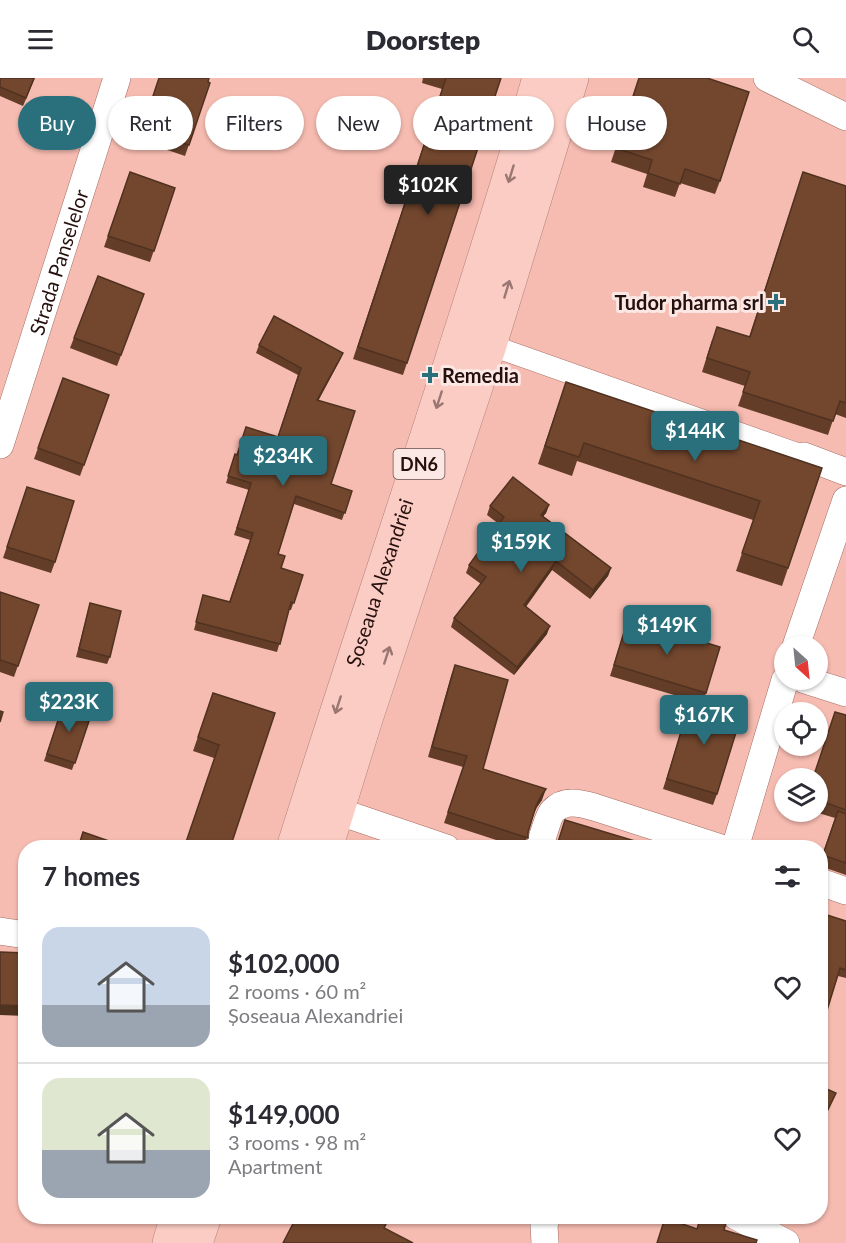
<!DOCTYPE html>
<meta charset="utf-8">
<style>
:root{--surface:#fff;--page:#f2f2f3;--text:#2b2b33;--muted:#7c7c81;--line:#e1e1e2;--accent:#29707c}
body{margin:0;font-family:Lato,sans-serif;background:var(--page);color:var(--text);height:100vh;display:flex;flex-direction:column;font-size:22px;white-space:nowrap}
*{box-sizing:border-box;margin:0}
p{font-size:20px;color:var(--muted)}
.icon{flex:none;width:33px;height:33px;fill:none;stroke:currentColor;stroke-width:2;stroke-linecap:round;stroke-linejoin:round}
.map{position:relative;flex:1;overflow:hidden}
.panel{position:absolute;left:18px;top:762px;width:810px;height:384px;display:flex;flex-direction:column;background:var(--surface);border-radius:24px;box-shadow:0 2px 4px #0004}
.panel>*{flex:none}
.guide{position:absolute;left:18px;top:18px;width:810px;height:54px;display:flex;gap:12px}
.needle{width:39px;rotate:153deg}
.buttons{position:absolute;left:774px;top:558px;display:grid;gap:12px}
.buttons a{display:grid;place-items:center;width:54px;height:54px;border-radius:50%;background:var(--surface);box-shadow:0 2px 4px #0004;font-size:30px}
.price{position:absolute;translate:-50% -51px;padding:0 14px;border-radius:6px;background:var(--accent);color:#fff;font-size:20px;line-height:39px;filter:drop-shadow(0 2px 3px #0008)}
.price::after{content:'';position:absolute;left:50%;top:36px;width:18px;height:14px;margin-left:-9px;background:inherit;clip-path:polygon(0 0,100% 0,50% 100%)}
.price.selected{background:#222;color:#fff}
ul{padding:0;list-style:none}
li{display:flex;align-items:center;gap:18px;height:150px;padding:0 24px}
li+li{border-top:2px solid var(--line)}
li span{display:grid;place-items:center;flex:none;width:168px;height:120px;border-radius:18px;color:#555}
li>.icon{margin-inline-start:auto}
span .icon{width:72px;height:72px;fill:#fffc;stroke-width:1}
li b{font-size:26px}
h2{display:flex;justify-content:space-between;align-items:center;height:72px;padding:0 24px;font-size:26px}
.chip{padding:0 21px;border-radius:27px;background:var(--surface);box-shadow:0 2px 4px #0004;font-size:21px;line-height:54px}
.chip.selected{background:var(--accent);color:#fff}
header{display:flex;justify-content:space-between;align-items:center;height:78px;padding:0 24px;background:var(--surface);font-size:27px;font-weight:800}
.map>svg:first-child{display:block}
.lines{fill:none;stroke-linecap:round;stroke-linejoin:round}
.pedestrian-casing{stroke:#a46e65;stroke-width:22}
.minor-casing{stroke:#a46e65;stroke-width:28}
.trunk-casing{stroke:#ae827b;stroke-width:34}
.pedestrian{stroke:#fff;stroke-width:21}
.minor{stroke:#fff;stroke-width:27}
.trunk{stroke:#faccc4;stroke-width:33}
.wall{fill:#633d28}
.shaded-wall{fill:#503220}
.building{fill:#73472e;stroke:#503220;stroke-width:1.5}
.oneway{stroke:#9a7772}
.poi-dot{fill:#29707c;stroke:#fbe8e5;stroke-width:2}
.labels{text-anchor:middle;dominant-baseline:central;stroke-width:6;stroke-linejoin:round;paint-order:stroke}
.shield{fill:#fbe8e5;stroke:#65514e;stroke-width:1.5}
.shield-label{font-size:18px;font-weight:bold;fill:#25100d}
.street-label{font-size:20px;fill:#25100d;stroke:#fbe8e5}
.poi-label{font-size:20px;font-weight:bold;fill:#25100d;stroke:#fbe8e5;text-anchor:end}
</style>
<header><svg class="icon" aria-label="menu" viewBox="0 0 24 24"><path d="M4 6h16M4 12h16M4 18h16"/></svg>Doorstep<svg class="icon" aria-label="search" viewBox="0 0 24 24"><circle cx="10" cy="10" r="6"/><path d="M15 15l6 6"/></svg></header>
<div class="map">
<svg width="846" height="1165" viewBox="0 0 846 1165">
<rect width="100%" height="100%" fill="#f7bcb1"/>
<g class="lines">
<defs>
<path id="pedestrian" d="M 490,267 L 804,378"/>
<g id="minor">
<path d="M 767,0 L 846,39"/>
<path id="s1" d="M 0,367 L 117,0"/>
<path d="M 804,378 L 846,394"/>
<path d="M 796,568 L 846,422"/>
<path d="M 805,602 L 846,615"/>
<path d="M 337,733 L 446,770"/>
<path d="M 539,770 C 542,762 548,738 553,733 C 564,721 580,725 594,729 L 721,770"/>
<path d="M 735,770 L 785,602"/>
<path d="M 820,804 L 846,813"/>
<path d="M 0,853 L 26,857"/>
<path d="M 736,1138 L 786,1165"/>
<path d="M 545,1165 L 544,1147 L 547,1138"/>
</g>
<g id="trunk">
<path id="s2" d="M 293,770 C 374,513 463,258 539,0"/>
<path d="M 326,770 L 366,641 L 490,267 L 572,0"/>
<path d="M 169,1165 L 177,1138"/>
<path d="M 196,1165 L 205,1138"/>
</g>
</defs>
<use href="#pedestrian" class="pedestrian-casing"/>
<use href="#minor" class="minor-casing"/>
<use href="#trunk" class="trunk-casing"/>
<use href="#pedestrian" class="pedestrian"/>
<use href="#minor" class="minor"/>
<use href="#trunk" class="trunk"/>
</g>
<g class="wall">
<path d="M 0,0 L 35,0 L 23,28 L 0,18 Z"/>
<path d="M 159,0 L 210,5 L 185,78 L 138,62 Z"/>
<path d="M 423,0 L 501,0 L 403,297 L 353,281 L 442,11 L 422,5 Z"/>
<path d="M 639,0 L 707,0 L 720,103 L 715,116 L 680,105 L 675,119 L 643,109 L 647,96 L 611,84 Z"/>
<path d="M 130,94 L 175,110 L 150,184 L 104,169 Z"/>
<path d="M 803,94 L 846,108 L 846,340 L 835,336 L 828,357 L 738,328 L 745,308 L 702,294 L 712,262 L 749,259 Z"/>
<path d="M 98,198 L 144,216 L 117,288 L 70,270 Z"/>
<path d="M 259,267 L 343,275 L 340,282 L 318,322 L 331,406 L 352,413 L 342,442 L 294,426 L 278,476 L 281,490 L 303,497 L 291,532 L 289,532 L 277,574 L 194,552 L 203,517 L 229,524 L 250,462 L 234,457 L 249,412 L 226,405 L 235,376 L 237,377 L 278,358 L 298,297 L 256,275 Z"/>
<path d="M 63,300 L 109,317 L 80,398 L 34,381 Z"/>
<path d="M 566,304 L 822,390 L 782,508 L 736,493 L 753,442 L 577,383 L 572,398 L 538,386 Z"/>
<path d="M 27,409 L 55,484 L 51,495 L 3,480 Z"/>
<path d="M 549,427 L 546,435 L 543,438 L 611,490 L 608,498 L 590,521 L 552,492 L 526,529 L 547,556 L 514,597 L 451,549 L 454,540 L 481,506 L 466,495 L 469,487 L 499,446 L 487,437 L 490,428 Z"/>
<path d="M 0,514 L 39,527 L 14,599 L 0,594 Z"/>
<path d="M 90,525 L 110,579 L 107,586 L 76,579 Z"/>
<path d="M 628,541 L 706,615 L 703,623 L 717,716 L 713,727 L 663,711 L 691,622 L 610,598 Z"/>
<path d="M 455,587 L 483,691 L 542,722 L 537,729 L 534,735 L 524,770 L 521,770 L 444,745 L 463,689 L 428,679 L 451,598 Z"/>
<path d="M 213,615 L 230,770 L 214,680 L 193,673 Z"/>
<path d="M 64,624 L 92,634 L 72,692 L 44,683 Z"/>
<path d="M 846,637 L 846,797 L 820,788 L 820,783 L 835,740 L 815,734 L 818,734 L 818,700 Z"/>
<path d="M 846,843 L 846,900 L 838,898 L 822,947 L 820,946 L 820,857 Z"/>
<path d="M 606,1138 L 625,1138 L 623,1144 Z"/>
</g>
<g class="shaded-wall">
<path d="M 343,275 L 340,282 L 315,329 L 317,322 Z"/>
<path d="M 549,427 L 546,435 L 538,445 L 541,437 Z"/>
<path d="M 556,483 L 552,492 L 520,536 L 524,527 Z"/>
<path d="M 611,490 L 608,498 L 590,521 L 593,512 Z"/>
<path d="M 550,548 L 547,556 L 514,597 L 517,589 Z"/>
<path d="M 546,711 L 542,722 L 537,729 L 532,739 L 541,718 Z"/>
<path d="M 0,927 L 26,928 L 26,938 L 0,937 Z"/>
</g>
<g class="building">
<path d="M 0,0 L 34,0 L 26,20 L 0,9 Z"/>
<path d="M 159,0 L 209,0 L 208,4 L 210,5 L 189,67 L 142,51 Z"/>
<path d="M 446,0 L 501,0 L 407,285 L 358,269 Z"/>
<path d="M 639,0 L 707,0 L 749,14 L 720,103 L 685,91 L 680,106 L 648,95 L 652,82 L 616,70 Z"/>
<path d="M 130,94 L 175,110 L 154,173 L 108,158 Z"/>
<path d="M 803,94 L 846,108 L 846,325 L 840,323 L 833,343 L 743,314 L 750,294 L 707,280 L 717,249 L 750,259 Z"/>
<path d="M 98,198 L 144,216 L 121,277 L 74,260 Z"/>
<path d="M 274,238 L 343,275 L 317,322 L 355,333 L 331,406 L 352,413 L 345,435 L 296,418 L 278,476 L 285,478 L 281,490 L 303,497 L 294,525 L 291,524 L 280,566 L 196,544 L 203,517 L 230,524 L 253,455 L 237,450 L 251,405 L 228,398 L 235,376 L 237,377 L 246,349 L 278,359 L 301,290 L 259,267 Z"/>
<path d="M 63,300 L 109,317 L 84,387 L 38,370 Z"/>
<path d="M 566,304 L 822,390 L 788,490 L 742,475 L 760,423 L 584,365 L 579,379 L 545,368 Z"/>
<path d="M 513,399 L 549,427 L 541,437 L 611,490 L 593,512 L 556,483 L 524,527 L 550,548 L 517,589 L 454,540 L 486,499 L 469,487 L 504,439 L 490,428 Z"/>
<path d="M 27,409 L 74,423 L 55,484 L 7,469 Z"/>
<path d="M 0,514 L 39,527 L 18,588 L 0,582 Z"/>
<path d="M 90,525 L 121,533 L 110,579 L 79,571 Z"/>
<path d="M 628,541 L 720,569 L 706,615 L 614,587 Z"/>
<path d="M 455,587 L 508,602 L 483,691 L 546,711 L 541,718 L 536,728 L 528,754 L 528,760 L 448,734 L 467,678 L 432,669 Z"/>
<path d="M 213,615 L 275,635 L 230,770 L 184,770 L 219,667 L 198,659 Z"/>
<path d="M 691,620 L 742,635 L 717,716 L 667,701 Z"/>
<path d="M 64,624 L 92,634 L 75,685 L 47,676 Z"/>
<path d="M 0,633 L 3,634 L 0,644 Z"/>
<path d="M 835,634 L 846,637 L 846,732 L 818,722 L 818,700 L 813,700 Z"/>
<path d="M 838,733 L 846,736 L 846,785 L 823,777 Z"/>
<path d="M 565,742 L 658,770 L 558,770 L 555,769 L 558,764 Z"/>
<path d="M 83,754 L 129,770 L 78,770 Z"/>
<path d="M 827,837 L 846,843 L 846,892 L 840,890 L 825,939 L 820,938 L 820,858 Z"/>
<path d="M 0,874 L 26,875 L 26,928 L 0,927 Z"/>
<path d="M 820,1008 L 836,1015 L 820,1048 Z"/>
<path d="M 297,1138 L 390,1138 L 384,1150 L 413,1165 L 283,1165 Z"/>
<path d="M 701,1138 L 706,1138 L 726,1145 L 724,1152 L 757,1162 L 756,1165 L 657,1165 L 665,1140 L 697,1151 Z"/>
</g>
<defs><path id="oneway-shaft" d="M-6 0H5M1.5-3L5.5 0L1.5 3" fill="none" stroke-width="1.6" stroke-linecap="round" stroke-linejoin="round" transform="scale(1.5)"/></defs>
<g class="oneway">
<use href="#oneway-shaft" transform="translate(511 96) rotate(107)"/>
<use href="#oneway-shaft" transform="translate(507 211) rotate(-73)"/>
<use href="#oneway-shaft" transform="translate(439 322) rotate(108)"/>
<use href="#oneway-shaft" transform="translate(387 577) rotate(-72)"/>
<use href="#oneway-shaft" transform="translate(338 627) rotate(108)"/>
</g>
<g class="poi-dot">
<path d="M773 215h6v6h6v6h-6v6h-6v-6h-6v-6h6z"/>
<path d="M427 288h6v6h6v6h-6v6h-6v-6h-6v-6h6z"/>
</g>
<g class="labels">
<rect class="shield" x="393.5" y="371" width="51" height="30" rx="4.5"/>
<g class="shield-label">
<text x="419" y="386">DN6</text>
</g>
<g class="street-label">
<text stroke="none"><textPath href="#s1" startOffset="192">Strada Panselelor</textPath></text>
<text stroke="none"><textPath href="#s2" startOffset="279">Șoseaua Alexandriei</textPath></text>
</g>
<g class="poi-label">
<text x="764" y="224">Tudor pharma srl</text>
<text x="442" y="297" text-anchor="start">Remedia</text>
</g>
</g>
</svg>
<div class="buttons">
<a><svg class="needle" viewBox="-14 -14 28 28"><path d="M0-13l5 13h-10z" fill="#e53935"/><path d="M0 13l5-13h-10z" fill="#7c7c81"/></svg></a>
<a><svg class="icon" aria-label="locate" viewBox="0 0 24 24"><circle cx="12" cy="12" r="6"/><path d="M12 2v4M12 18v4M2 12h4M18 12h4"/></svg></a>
<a><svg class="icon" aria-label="layers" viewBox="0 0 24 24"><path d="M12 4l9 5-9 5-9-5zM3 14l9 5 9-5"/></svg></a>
</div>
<b class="price selected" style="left:428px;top:138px">$102K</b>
<b class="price" style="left:695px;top:384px">$144K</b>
<b class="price" style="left:283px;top:409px">$234K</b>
<b class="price" style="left:521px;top:495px">$159K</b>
<b class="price" style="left:667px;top:578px">$149K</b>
<b class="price" style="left:69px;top:655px">$223K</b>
<b class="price" style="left:704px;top:668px">$167K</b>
<div class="guide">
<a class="chip selected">Buy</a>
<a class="chip">Rent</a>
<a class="chip">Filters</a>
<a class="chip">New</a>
<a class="chip">Apartment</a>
<a class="chip">House</a>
</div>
<section class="panel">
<h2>7 homes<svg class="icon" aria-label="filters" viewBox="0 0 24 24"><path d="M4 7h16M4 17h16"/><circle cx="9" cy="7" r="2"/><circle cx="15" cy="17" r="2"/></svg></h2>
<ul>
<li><span style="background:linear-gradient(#c9d6e8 65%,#9aa5b1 0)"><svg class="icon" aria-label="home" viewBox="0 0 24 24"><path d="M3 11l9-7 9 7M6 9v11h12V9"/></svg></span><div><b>$102,000</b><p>2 rooms · 60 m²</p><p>Șoseaua Alexandriei</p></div><svg class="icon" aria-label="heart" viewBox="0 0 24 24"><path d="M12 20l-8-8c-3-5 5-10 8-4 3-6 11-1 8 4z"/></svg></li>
<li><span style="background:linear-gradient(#dfe7d0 60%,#9aa5b1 0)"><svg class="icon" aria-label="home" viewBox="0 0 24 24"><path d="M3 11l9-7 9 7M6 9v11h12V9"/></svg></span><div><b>$149,000</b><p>3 rooms · 98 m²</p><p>Apartment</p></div><svg class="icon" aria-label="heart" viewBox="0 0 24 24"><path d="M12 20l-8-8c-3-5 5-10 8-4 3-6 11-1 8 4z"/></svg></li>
</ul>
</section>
</div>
